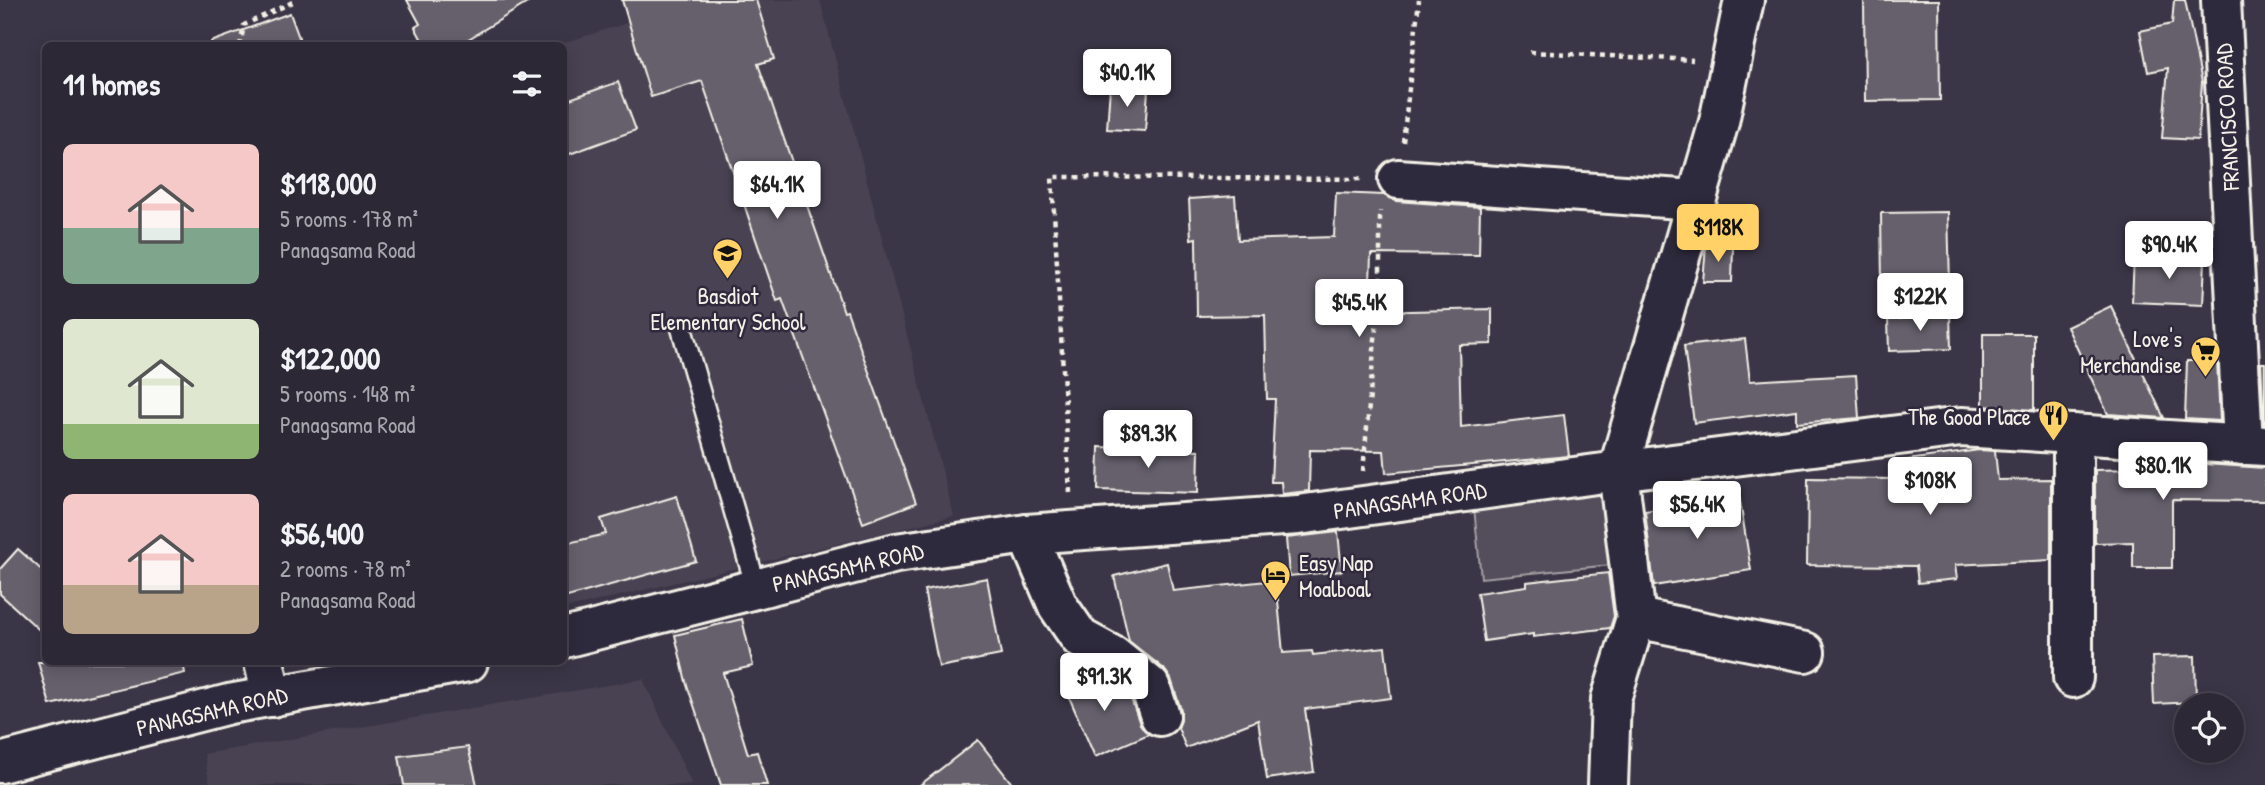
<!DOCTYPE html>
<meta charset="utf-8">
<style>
:root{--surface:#2c2835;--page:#34303d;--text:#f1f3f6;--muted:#a6a6ad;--line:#484450;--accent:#ffd166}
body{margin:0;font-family:"Patrick Hand",sans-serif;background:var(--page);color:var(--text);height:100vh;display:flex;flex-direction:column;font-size:26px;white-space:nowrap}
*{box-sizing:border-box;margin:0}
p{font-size:23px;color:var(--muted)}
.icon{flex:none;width:38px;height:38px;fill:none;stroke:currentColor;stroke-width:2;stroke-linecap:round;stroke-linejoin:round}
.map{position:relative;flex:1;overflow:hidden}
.panel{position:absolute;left:42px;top:42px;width:525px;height:623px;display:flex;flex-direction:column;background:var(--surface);border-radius:10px;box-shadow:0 4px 18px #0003,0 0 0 2px var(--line)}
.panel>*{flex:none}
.controls{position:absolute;left:2174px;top:693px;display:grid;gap:14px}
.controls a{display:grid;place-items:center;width:70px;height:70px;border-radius:50%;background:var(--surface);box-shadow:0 4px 18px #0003,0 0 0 2px var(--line);font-size:35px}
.price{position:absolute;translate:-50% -60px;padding:0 16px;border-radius:7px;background:#fff;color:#222;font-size:23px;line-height:46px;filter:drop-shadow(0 2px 4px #0008)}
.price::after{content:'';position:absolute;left:50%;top:42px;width:21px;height:16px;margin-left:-10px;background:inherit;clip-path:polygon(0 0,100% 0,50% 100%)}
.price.on{background:var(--accent);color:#111}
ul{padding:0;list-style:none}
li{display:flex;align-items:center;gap:21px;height:175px;padding:0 21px}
li span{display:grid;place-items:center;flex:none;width:196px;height:140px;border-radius:10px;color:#555}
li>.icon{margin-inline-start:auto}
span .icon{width:84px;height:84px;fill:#fffc;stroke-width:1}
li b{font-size:30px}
h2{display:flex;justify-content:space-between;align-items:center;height:84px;padding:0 21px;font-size:30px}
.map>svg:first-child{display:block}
.built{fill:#484352}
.green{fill:#534e5c;stroke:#a4a0a2;stroke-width:2}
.building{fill:#65616c;stroke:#f4f1e8;stroke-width:2}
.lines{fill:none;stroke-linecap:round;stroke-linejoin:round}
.service-casing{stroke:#f4f1e8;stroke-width:24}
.minor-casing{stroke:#f4f1e8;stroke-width:44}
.tertiary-casing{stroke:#f4f1e8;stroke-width:44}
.path{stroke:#f4f1e8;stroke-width:4.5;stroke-dasharray:5 5;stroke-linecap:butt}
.service{stroke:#2f2a3d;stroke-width:19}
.minor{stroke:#2f2a3d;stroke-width:38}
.tertiary{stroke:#2f2a3d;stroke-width:38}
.labels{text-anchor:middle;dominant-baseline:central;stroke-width:5;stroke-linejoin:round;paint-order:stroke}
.street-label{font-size:23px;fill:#f4f1e8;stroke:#2f2a3d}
.poi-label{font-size:23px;fill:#f4f1e8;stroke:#2f2a3d;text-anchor:end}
</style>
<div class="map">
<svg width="2265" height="785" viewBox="0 0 2265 785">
<rect width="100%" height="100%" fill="#3b3647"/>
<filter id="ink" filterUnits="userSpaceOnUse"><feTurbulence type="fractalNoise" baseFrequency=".0143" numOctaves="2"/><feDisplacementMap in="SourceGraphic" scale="14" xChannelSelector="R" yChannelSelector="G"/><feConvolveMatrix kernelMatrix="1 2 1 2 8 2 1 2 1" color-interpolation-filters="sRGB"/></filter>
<g filter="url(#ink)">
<g class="built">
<path d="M 700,0 L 820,0 L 954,516 L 564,609 L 564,46 L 554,46 Z"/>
<path d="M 643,679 L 692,785 L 210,785 L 204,754 Z"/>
</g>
<path class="green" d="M 1614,482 L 1621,564 L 1481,578 L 1473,497 Z"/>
<g class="building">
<path d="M 407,0 L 532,0 L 457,46 L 425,46 L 415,27 L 420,24 Z"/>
<path d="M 622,0 L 756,0 L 774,59 L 758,64 L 844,312 L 847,311 L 916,503 L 863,523 L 782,299 L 777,301 L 702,81 L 651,97 Z"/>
<path d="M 1864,0 L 1939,0 L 1940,100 L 1865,101 Z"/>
<path d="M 2174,0 L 2185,0 L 2202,82 L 2198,140 L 2162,138 L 2168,68 L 2148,72 L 2140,31 L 2172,24 Z"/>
<path d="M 290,13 L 302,46 L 211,46 L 211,42 Z"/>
<path d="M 618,82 L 636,130 L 564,156 L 564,101 Z"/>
<path d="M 1110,87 L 1148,90 L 1145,131 L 1107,129 Z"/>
<path d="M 1336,193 L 1384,195 L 1396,201 L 1480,207 L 1479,255 L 1371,254 L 1369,312 L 1492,309 L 1492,344 L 1459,345 L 1461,427 L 1564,415 L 1569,456 L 1386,473 L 1384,451 L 1310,450 L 1309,491 L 1282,494 L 1281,482 L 1271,482 L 1275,399 L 1267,399 L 1265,315 L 1197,316 L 1196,238 L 1191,239 L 1189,199 L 1235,196 L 1238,240 L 1334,237 Z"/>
<path d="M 1948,212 L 1950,284 L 1882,284 L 1881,213 Z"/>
<path d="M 1706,245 L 1733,246 L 1732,282 L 1703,282 Z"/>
<path d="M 2134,257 L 2205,260 L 2203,305 L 2132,302 Z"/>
<path d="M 2111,306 L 2164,418 L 2108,414 L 2067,327 Z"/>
<path d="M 1950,313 L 1951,349 L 1889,351 L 1888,320 Z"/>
<path d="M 1983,334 L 2034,334 L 2034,410 L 1983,406 Z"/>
<path d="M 1745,339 L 1750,381 L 1856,375 L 1859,418 L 1797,423 L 1797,410 L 1694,423 L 1684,346 Z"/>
<path d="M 2187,361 L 2217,361 L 2220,421 L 2185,419 Z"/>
<path d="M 2261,363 L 2265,363 L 2265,424 L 2264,424 Z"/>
<path d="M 1099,447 L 1199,450 L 1198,493 L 1098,490 Z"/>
<path d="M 1979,450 L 1995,451 L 1998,480 L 2051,479 L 2051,560 L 1955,565 L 1957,579 L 1918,583 L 1916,566 L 1807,565 L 1808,478 L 1896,479 L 1893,462 Z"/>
<path d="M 2129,459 L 2265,468 L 2265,501 L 2172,500 L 2172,568 L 2133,568 L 2133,542 L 2095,543 L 2095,470 L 2134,469 Z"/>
<path d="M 1739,495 L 1751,570 L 1654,586 L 1645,511 Z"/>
<path d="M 677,496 L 696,561 L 564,598 L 564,544 L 606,534 L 601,519 Z"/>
<path d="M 1338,532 L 1342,571 L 1289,576 L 1286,538 Z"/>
<path d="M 18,549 L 46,574 L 46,636 L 0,594 L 0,569 Z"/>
<path d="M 1167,563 L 1173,591 L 1276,580 L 1283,653 L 1312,651 L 1313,655 L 1385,647 L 1391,698 L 1305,709 L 1314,772 L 1267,779 L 1258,720 L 1186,748 L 1178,728 L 1181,720 L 1181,710 L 1171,679 L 1164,669 L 1129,641 L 1114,576 Z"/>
<path d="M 1608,573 L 1614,616 L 1610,628 L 1533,637 L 1533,634 L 1484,641 L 1477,593 L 1527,586 L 1527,582 Z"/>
<path d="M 987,578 L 1001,655 L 939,667 L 924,590 Z"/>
<path d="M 742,619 L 753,666 L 723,673 L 748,754 L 757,752 L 767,785 L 721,785 L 686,682 L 675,635 Z"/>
<path d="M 2195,656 L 2196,702 L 2154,704 L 2152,657 Z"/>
<path d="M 38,662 L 183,662 L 185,673 L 50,705 Z"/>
<path d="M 1093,670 L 1131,699 L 1140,724 L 1149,734 L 1095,757 L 1063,683 Z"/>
<path d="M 978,740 L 1013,785 L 920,785 Z"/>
<path d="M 468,747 L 477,785 L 404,785 L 399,756 Z"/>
</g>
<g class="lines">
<defs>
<path id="service" d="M 682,330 L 756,587"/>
<g id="minor">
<path d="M 2221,0 L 2243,445"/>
<path d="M 1398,179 L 1695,200"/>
<path d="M 1027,534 L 1058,606 L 1080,638 L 1113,656 L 1150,686 L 1160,716"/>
<path d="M 1636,618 L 1805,652"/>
<path d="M 264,662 L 272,697"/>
<path d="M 2073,678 L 2073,434"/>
<path d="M 1608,785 L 1611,699 L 1636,618 L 1618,471 L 1719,122 L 1744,0"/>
</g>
<g id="tertiary">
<path d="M 564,638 L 896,553 L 1027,534 L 1298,515 L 1618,471 L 1961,427 L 2265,446"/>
<path d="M 0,763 L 229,704 L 468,662"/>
</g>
</defs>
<use href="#service" class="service-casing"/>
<use href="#minor" class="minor-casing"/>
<use href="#tertiary" class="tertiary-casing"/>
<g class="path">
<path d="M 240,46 L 244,25 L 297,0"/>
<path d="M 1530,52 L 1693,60"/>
<path d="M 1403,142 L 1419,0"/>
<path d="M 1363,471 L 1380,284 L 1380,211"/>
<path d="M 1070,493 L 1052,177 L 1361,179"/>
</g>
<use href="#service" class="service"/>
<use href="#minor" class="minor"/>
<use href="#tertiary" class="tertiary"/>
</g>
</g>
<defs>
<symbol id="school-pin" viewBox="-11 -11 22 30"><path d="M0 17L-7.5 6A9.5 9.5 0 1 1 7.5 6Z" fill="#ffd166" stroke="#2f2a3d"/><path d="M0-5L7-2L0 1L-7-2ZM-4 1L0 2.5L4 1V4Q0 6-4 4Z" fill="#111"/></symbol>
<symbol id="supermarket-pin" viewBox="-11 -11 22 30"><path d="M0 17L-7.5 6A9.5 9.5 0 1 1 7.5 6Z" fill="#ffd166" stroke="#2f2a3d"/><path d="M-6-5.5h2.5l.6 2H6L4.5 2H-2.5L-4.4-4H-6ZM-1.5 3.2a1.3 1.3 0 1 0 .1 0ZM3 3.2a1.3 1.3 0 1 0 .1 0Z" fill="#111"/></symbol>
<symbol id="restaurant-pin" viewBox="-11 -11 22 30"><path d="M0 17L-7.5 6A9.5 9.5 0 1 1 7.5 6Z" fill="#ffd166" stroke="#2f2a3d"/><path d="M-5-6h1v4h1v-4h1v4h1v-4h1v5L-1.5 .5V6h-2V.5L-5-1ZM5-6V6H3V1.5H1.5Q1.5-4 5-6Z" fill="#111"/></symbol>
<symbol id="hotel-pin" viewBox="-11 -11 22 30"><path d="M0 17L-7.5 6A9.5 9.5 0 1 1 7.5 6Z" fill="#ffd166" stroke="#2f2a3d"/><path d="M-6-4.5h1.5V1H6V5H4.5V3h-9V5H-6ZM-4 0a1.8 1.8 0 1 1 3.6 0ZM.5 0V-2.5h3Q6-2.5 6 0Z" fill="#111"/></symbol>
</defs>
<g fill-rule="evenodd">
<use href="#school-pin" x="710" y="236" width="35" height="47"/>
<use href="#supermarket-pin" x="2188" y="334" width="35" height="47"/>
<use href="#restaurant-pin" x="2036" y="398" width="35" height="47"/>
<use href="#hotel-pin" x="1258" y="558" width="35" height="47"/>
</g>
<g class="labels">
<g class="street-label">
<text transform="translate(2227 117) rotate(-93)">FRANCISCO ROAD</text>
<text transform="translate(1410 500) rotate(-8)">PANAGSAMA ROAD</text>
<text transform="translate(848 567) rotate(-13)">PANAGSAMA ROAD</text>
<text transform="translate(212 711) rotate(-13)">PANAGSAMA ROAD</text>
</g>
<g class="poi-label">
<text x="728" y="295" text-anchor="middle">Basdiot<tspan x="728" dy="26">Elementary School</tspan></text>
<text x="2182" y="338">Love's<tspan x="2182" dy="26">Merchandise</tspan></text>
<text x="2031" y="416">The Good Place</text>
<text x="1299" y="562" text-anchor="start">Easy Nap<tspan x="1299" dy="26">Moalboal</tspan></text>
</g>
</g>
</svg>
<div class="controls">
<a><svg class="icon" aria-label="locate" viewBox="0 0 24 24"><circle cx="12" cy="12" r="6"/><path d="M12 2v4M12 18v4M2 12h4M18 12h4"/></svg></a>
</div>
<b class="price" style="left:1127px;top:109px">$40.1K</b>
<b class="price" style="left:777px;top:221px">$64.1K</b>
<b class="price on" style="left:1718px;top:264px">$118K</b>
<b class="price" style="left:2169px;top:281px">$90.4K</b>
<b class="price" style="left:1920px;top:333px">$122K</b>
<b class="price" style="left:1359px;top:339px">$45.4K</b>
<b class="price" style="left:1148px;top:470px">$89.3K</b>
<b class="price" style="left:2163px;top:502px">$80.1K</b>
<b class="price" style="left:1930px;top:517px">$108K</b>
<b class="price" style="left:1697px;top:541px">$56.4K</b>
<b class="price" style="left:1104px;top:713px">$91.3K</b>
<section class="panel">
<h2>11 homes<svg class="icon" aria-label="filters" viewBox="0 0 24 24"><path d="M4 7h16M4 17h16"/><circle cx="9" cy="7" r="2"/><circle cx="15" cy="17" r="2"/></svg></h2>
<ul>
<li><span style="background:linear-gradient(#f6c9c9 60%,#7fa58c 0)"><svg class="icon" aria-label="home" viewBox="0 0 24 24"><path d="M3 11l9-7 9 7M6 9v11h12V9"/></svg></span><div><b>$118,000</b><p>5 rooms · 178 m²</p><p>Panagsama Road</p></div></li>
<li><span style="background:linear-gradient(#dfe7d0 75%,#8fb573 0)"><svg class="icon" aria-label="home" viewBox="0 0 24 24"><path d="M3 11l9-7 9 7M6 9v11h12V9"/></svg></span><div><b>$122,000</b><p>5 rooms · 148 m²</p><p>Panagsama Road</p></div></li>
<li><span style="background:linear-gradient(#f6c9c9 65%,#b9a48a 0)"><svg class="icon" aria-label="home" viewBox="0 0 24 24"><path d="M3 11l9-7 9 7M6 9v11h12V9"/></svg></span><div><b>$56,400</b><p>2 rooms · 78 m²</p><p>Panagsama Road</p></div></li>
</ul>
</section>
</div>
